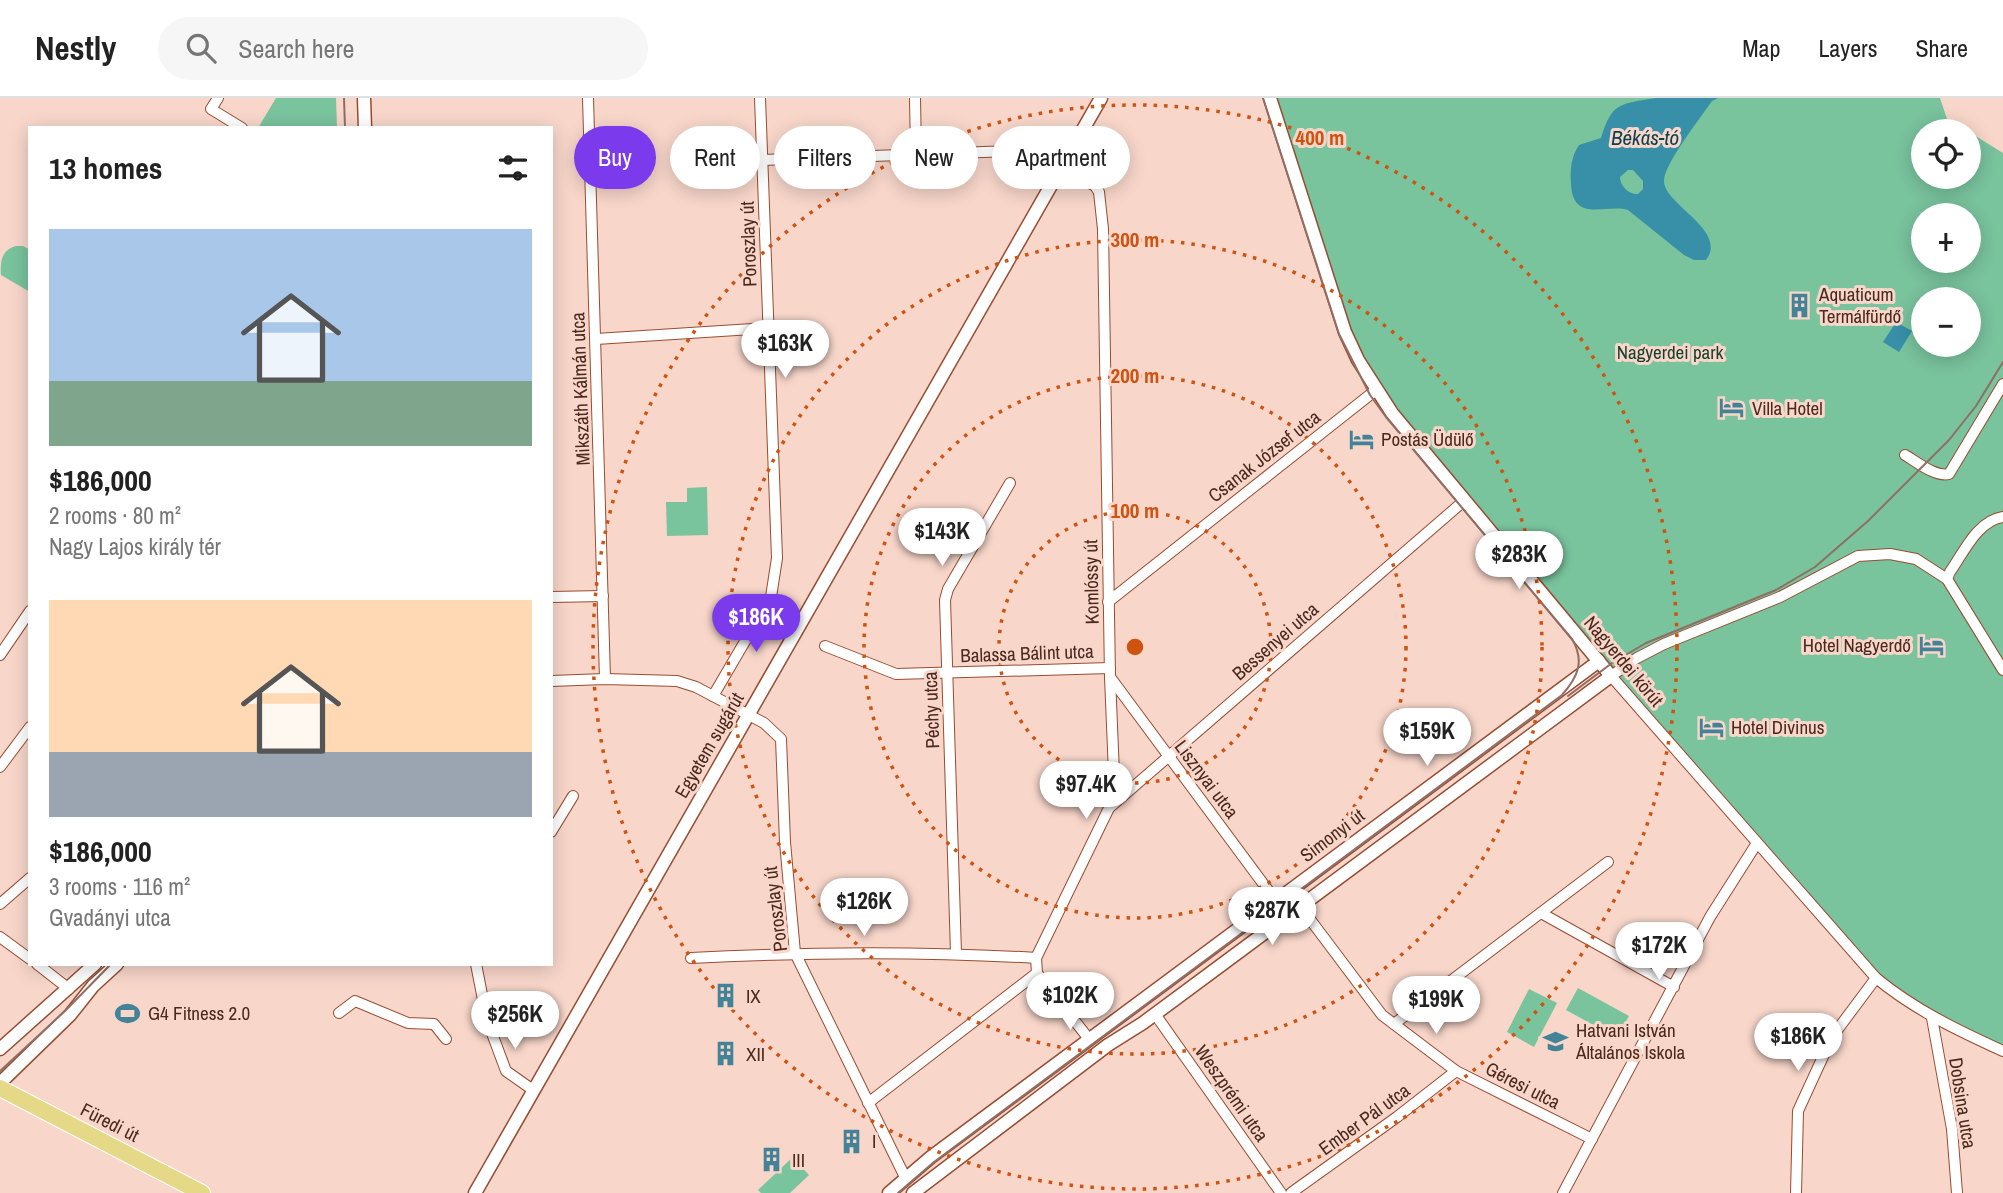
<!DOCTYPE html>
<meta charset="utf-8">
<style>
:root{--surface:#fff;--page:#f6f6f6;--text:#222;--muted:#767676;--line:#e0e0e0;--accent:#7c3aed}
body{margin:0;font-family:"Archivo Narrow",sans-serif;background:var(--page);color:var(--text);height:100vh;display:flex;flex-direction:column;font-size:26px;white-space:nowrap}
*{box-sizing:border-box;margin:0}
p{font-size:23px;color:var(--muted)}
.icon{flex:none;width:38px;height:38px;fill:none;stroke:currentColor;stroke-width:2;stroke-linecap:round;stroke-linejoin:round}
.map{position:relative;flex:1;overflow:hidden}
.panel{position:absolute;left:28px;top:28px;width:525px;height:840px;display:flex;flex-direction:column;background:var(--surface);border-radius:0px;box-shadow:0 4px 18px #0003}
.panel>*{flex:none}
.guide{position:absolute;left:574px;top:28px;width:665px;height:63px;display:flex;gap:14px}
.fabs{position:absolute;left:1911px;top:21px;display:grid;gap:14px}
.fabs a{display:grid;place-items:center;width:70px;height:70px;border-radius:50%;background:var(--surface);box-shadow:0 4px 18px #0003;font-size:35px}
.price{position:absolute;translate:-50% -60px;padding:0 16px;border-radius:24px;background:#fff;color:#222;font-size:23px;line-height:46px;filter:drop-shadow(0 2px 4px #0008)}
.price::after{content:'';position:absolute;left:50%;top:42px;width:21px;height:16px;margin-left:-10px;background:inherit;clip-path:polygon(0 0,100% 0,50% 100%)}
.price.active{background:var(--accent);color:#fff}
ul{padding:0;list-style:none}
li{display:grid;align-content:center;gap:14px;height:371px;padding:0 21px}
li span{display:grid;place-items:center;height:217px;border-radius:0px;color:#555}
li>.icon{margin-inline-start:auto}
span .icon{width:126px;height:126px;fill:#fffc;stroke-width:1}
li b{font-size:30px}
h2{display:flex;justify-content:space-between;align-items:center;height:84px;padding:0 21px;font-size:30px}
.tag{padding:0 24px;border-radius:32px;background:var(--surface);box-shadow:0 4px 18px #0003;font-size:24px;line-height:63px}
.tag.active{background:var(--accent);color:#fff}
header{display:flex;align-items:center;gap:42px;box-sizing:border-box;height:98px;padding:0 35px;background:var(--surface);border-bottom:2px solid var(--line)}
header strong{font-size:33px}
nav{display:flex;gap:38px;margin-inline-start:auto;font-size:24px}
.search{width:490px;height:63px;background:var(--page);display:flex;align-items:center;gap:18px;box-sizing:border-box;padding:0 24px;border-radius:38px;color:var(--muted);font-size:26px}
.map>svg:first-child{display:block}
.green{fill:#79c39d;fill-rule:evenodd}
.water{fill:#388fa8;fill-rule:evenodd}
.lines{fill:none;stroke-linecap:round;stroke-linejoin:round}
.minor-casing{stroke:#964d32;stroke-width:12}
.tertiary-casing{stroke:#964d32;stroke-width:15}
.primary-casing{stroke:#fff;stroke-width:18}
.minor{stroke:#fff;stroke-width:10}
.tertiary{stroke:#fff;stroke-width:12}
.primary{stroke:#e5d988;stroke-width:16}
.tram{stroke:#906e63;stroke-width:2}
.ring{fill:none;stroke:#d0520f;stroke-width:3.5;stroke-dasharray:3.5 7}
.labels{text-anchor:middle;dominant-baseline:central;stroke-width:6;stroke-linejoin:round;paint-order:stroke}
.street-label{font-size:19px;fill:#4a291e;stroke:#f8d6ca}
.poi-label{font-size:19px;fill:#4a291e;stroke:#f8d6ca;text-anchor:start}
.park-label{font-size:19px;fill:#153e2b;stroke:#f8d6ca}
.water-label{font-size:21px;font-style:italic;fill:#0d404e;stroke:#f8d6ca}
.centre{fill:#d0520f;stroke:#f8d6ca;stroke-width:3.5}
.ring-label{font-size:21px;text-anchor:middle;font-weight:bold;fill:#d0520f;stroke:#f8d6ca;stroke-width:6;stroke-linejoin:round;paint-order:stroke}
</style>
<header>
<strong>Nestly</strong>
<div class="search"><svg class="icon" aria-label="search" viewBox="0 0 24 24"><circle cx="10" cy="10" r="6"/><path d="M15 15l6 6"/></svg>Search here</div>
<nav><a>Map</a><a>Layers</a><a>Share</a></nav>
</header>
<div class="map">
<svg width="2003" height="1095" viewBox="0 0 2003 1095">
<rect width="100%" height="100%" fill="#f8d6ca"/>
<g class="green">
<path d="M 276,0 L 336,0 L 337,30 L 258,30 Z"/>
<path d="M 1276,0 L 1940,0 L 1947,21 L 1967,33 L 1923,33 L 1923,79 L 1969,79 L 1969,34 L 2003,55 L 2003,953 L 1901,901 L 1738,723 L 1376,292 L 1352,236 ZM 1923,117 L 1969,117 L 1969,163 L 1923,163 ZM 1923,201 L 1969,201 L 1969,247 L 1923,247 Z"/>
<path d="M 16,148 L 23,148 L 30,152 L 30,194 L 1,177 C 0,162 2,152 16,148 Z"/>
<path d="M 707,389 L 708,437 L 667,438 L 666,404 L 687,404 L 687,390 Z"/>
<path d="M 1578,890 L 1629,918 L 1617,940 L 1566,912 Z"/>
<path d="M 1529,891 L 1557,905 L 1534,949 L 1507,934 Z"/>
<path d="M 793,1059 L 809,1077 L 790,1095 L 761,1095 L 758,1092 Z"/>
</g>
<g class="water">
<path d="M 1656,0 L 1718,0 L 1712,3 C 1701,19 1665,65 1664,82 C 1662,106 1729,132 1706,162 L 1694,162 L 1684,157 L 1628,112 C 1606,105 1573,126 1571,86 C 1570,72 1571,59 1579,47 L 1601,40 C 1612,4 1620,6 1656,0 ZM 1628,72 L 1633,72 L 1643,83 L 1643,91 L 1638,96 C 1629,97 1620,88 1620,79 Z"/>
<path d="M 1896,224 L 1912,233 L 1899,254 L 1883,244 Z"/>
</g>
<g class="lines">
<defs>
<g id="minor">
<path d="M 218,0 L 211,11 L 242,30"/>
<path d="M 588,0 L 605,581"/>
<path d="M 915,0 L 916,55"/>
<path d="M 762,62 L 1038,52 L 1063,69 L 1095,88 L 1099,94 L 1103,131 L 1110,579 L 1114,676 L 1109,710 L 1036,860"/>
<path d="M 596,241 L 767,230"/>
<path d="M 1905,357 C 1917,364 1935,379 1949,376 L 2003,286"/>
<path d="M 1947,481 L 1950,474 C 1964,454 1977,423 2003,419"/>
<path d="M 551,499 L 603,498"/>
<path d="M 1108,504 L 1376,292"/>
<path d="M 825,548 L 896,576 L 1110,570"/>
<path d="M 0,557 L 30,513"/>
<path d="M 2003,572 L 1947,481 L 1916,461 L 1890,456 L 1858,458 L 1780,499 L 1664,546 L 1637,560 L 1611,578 L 1876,880 C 1915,912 1957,932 2003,953"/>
<path d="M 1110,579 L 1276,803"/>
<path d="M 551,583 L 605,581 L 677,583 L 696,589 L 764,625 L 781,641 L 785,744 L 795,855 L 905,1079"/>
<path d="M 713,598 L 771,499 L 777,460 L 760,0"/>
<path d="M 0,669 L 30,629"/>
<path d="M 1109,710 L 1465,402"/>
<path d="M 551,734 L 573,698"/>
<path d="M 0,806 L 30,780"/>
<path d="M 1300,808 L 1382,917 L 1456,973 L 1592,1041"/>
<path d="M 1541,815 L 1674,889"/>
<path d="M 0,839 L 30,861"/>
<path d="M 956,855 L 945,502 L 948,491 L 1010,385"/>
<path d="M 691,860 C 806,854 921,853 1036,860"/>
<path d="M 1036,860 L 1037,875 L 1089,941"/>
<path d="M 37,866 L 69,891"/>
<path d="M 476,866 L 487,922 L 506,973 L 533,992"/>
<path d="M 339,915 L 355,903 L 408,925 L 434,926 L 446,941"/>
<path d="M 1155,916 L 1281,1095"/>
<path d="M 1932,920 L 1952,1031 L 1957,1095"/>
<path d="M 1394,926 L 1608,764"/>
<path d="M 868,1005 L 1037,875"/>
<path d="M 1291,1095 L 1397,1019 L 1456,973"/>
<path d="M 1563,1095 L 1710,819 L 1757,745"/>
<path d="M 1796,1095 L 1798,1013 L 1832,939 L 1876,880"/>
</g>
<g id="tertiary">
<path d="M 364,0 L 365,30"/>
<path d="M 0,951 L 95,866"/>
<path d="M 0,985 L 70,917 L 93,888 L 117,866"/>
<path d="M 475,1095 L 1101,0"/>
<path d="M 889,1095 L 931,1059 L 1599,563"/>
<path d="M 913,1095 L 1108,947 L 1143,925 L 1611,578 L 1392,315 L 1358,262 L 1345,234 L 1270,0"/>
</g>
<path id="primary" d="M 0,990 L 202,1095"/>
</defs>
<use href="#minor" class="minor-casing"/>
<use href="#tertiary" class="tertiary-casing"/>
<use href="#primary" class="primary-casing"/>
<use href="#minor" class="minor"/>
<use href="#tertiary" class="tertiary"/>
<use href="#primary" class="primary"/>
<g class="tram">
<path d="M 344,0 L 345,30"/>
<path d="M 1568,598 L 1612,565 L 1646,545 L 1776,492 L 1815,469 L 1868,423 L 1949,342 L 1976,308 L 2003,264"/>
<path d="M 0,973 L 65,913 L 111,866"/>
<path d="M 898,1095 L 934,1064 L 1562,597 C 1578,579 1585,563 1572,541 L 1386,319 L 1370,297 L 1339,236 L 1263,0"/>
</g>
</g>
<g class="ring">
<circle cx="1135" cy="549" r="136"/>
<circle cx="1135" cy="549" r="271"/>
<circle cx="1135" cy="549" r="407"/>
<circle cx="1135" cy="549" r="542"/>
</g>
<defs>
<symbol id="building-bare" viewBox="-9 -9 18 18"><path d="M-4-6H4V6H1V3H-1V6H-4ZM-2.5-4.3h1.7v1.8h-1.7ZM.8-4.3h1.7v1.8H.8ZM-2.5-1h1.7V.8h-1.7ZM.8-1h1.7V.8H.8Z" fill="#438397" stroke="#f8d6ca" stroke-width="2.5" paint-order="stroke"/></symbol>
<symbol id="hotel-bare" viewBox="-9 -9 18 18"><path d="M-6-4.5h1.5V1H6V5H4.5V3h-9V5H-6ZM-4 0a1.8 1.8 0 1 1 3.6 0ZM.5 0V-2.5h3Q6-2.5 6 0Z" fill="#438397" stroke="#f8d6ca" stroke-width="2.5" paint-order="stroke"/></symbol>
<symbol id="stadium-bare" viewBox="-9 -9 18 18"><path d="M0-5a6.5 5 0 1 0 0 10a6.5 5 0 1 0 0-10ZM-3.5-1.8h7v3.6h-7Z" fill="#438397" stroke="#f8d6ca" stroke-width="2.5" paint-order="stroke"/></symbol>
<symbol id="school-bare" viewBox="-9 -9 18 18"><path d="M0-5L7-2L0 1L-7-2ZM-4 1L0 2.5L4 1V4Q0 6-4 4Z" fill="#438397" stroke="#f8d6ca" stroke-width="2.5" paint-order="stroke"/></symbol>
</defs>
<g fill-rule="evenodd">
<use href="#building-bare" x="1782" y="190" width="35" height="35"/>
<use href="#hotel-bare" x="1714" y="292" width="35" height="35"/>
<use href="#hotel-bare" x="1344" y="324" width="35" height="35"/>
<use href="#hotel-bare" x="1914" y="530" width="35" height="35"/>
<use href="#hotel-bare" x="1694" y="612" width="35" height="35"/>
<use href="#building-bare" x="708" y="880" width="35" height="35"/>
<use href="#stadium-bare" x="110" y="898" width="35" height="35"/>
<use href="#school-bare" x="1538" y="926" width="35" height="35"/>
<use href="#building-bare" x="708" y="938" width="35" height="35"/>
<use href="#building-bare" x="834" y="1026" width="35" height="35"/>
<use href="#building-bare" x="754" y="1044" width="35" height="35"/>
</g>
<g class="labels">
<g class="street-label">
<text transform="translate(748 146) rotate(-92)">Poroszlay út</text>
<text transform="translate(580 291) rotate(-92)">Mikszáth Kálmán utca</text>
<text transform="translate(1264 358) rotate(-38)">Csanak József utca</text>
<text transform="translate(1091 484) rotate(-91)">Komlóssy út</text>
<text transform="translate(1275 543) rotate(-41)">Bessenyei utca</text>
<text transform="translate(1027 555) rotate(-2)">Balassa Bálint utca</text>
<text transform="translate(1624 563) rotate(50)">Nagyerdei körút</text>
<text transform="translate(931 612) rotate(-92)">Péchy utca</text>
<text transform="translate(709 647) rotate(-60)">Egyetem sugárút</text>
<text transform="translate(1207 681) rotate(53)">Lisznyai utca</text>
<text transform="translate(1332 737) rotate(-37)">Simonyi út</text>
<text transform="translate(775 811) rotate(-97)">Poroszlay út</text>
<text transform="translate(1523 987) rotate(27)">Géresi utca</text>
<text transform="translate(1232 995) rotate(55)">Weszprémi utca</text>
<text transform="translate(1963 1005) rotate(81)">Dobsina utca</text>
<text transform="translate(1364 1021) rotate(-36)">Ember Pál utca</text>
<text transform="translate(110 1024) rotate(27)">Füredi út</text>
</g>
<g class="poi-label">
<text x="1819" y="196">Aquaticum<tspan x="1819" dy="22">Termálfürdő</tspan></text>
<text x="1752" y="310">Villa Hotel</text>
<text x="1381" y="341">Postás Üdülő</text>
<text x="1911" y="547" text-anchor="end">Hotel Nagyerdő</text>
<text x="1731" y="629">Hotel Divinus</text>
<text x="746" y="898">IX</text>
<text x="148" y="915">G4 Fitness 2.0</text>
<text x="1576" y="932">Hatvani István<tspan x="1576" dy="22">Általános Iskola</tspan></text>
<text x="746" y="956">XII</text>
<text x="872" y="1043">I</text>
<text x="792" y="1062">III</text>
</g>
<g class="park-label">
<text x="1670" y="254">Nagyerdei park</text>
</g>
<g class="water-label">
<text x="1645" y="39">Békás-tó</text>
</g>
</g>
<circle cx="1135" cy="549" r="10" class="centre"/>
<g class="ring-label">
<text x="1320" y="47">400 m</text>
<text x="1135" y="149">300 m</text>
<text x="1135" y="285">200 m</text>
<text x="1135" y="420">100 m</text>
</g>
</svg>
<div class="fabs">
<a><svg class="icon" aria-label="locate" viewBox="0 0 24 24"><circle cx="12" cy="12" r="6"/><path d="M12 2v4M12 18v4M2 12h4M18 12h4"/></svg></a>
<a>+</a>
<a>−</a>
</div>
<b class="price" style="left:785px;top:282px">$163K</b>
<b class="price" style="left:942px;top:470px">$143K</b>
<b class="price" style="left:1519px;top:493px">$283K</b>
<b class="price active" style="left:756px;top:556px">$186K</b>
<b class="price" style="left:1427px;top:670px">$159K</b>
<b class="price" style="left:1086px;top:723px">$97.4K</b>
<b class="price" style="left:864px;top:840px">$126K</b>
<b class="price" style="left:1272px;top:849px">$287K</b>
<b class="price" style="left:1659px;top:884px">$172K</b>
<b class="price" style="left:1070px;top:934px">$102K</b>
<b class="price" style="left:1436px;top:938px">$199K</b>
<b class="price" style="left:515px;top:953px">$256K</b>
<b class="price" style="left:1798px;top:975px">$186K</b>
<div class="guide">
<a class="tag active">Buy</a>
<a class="tag">Rent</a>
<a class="tag">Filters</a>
<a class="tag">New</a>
<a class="tag">Apartment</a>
</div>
<section class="panel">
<h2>13 homes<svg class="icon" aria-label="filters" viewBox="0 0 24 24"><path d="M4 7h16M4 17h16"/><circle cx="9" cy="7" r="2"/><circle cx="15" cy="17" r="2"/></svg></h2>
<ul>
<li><span style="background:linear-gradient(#a9c7e8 70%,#7fa58c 0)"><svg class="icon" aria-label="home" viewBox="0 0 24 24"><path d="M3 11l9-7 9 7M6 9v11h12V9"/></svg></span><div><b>$186,000</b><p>2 rooms · 80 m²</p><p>Nagy Lajos király tér</p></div></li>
<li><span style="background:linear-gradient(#ffd9b3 70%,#9aa5b1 0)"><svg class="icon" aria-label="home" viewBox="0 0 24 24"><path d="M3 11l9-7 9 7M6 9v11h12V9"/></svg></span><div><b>$186,000</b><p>3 rooms · 116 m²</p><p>Gvadányi utca</p></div></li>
</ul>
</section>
</div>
